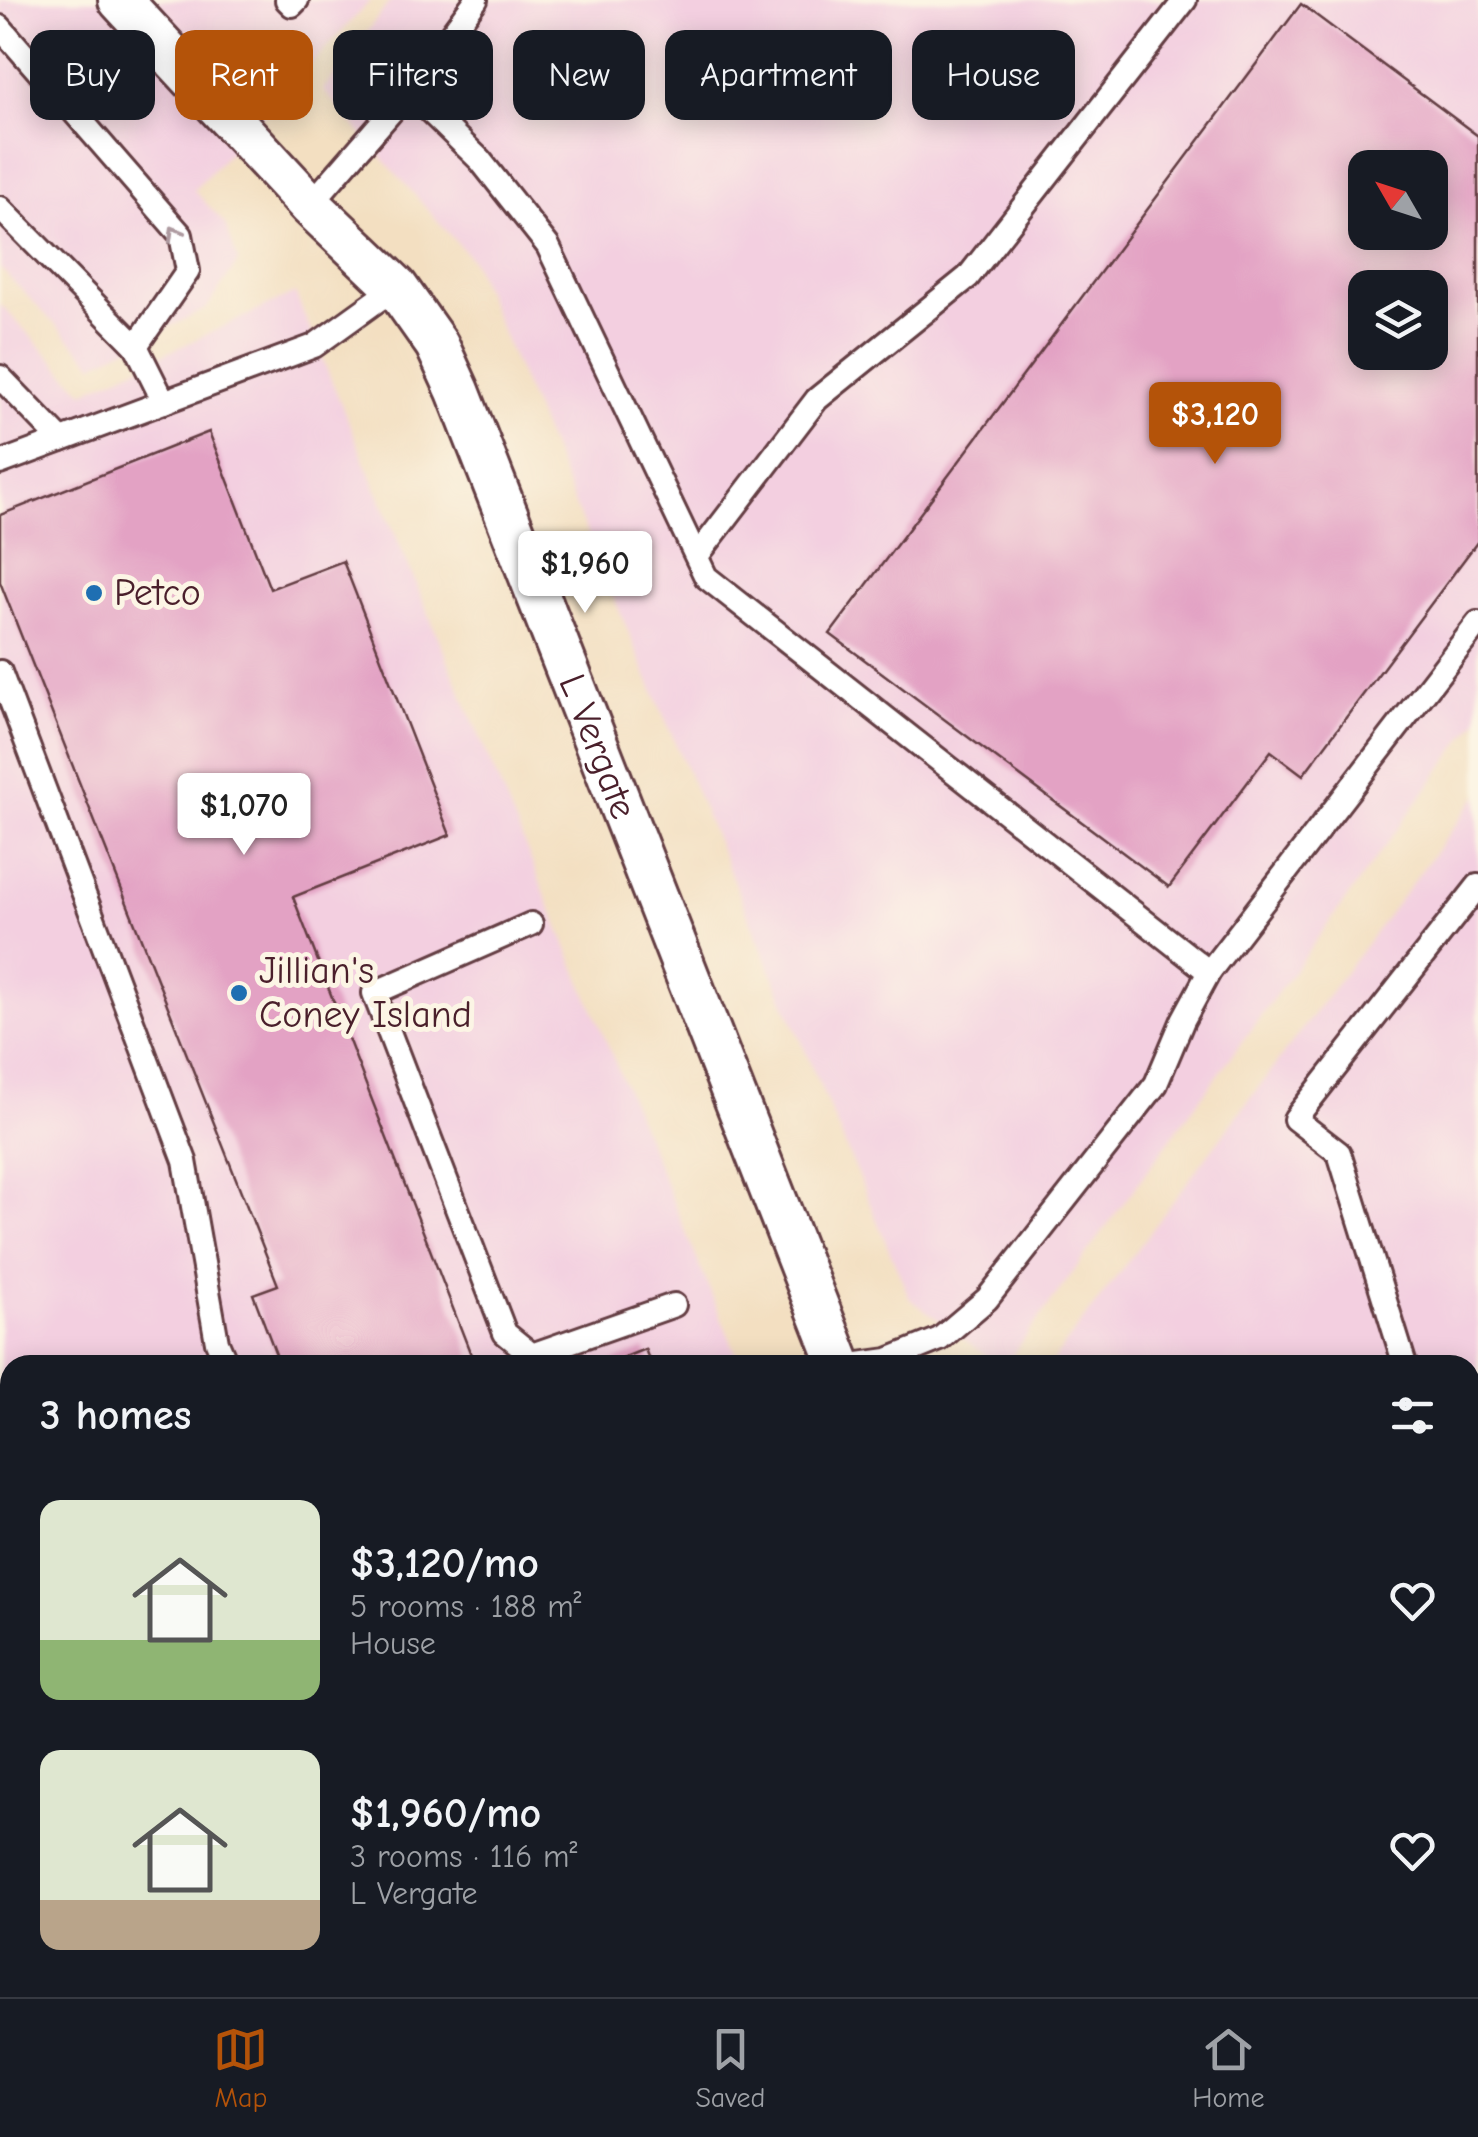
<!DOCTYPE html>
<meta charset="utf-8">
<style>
:root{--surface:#171b24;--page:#20242c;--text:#f1f3f6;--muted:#9ea1a6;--line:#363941;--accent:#b45309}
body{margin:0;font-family:"Comic Neue",sans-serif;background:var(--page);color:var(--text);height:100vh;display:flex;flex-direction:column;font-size:38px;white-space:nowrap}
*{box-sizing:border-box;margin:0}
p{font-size:32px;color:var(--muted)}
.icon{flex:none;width:55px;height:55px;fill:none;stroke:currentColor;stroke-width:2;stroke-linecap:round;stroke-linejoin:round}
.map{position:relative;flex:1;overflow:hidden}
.drawer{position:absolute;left:0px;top:1355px;width:1480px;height:642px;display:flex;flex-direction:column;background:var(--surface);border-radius:30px 30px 0 0;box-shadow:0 5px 25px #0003}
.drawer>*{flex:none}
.top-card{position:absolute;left:30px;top:30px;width:1420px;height:90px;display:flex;gap:20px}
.needle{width:65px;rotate:309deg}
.tools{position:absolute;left:1348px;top:150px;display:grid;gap:20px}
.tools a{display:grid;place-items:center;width:100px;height:100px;border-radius:20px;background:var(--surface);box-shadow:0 5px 25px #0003;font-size:50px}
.price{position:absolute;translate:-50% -85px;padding:0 22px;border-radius:10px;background:#fff;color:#222;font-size:32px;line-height:65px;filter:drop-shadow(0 2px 5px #0008)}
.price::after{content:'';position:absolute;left:50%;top:60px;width:30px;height:22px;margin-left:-15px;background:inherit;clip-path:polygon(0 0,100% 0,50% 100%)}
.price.on{background:var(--accent);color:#fff}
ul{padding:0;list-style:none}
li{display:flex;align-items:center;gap:30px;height:250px;padding:0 40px}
li span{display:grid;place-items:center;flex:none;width:280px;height:200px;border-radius:20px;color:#555}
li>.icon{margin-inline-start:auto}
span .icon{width:120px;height:120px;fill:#fffc;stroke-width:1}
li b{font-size:42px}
h2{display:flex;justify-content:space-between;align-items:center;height:120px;padding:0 40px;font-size:42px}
.tag{padding:0 35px;border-radius:20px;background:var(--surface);box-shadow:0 5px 25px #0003;font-size:35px;line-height:90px}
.tag.on{background:var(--accent);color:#fff}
.dock{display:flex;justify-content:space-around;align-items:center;height:140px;border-top:2px solid var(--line);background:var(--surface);font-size:28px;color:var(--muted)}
.dock a{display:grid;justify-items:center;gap:5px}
.dock .on{color:var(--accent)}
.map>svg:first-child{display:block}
.built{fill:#f3cfe0;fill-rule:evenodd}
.building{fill:#e3a2c4;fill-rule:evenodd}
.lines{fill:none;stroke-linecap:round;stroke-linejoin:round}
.lane-casing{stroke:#633c42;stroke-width:28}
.street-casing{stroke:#633c42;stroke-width:48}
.lane{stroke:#fff;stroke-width:22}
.street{stroke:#fff;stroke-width:42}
.oneway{stroke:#ae9aa0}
.poi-dot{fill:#1f6fb2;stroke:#fcf5e5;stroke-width:4}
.labels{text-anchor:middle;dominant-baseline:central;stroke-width:10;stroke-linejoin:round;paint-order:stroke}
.poi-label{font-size:38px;fill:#4a1f2b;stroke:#fcf5e5;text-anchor:start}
.street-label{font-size:38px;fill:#4a1f2b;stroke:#fcf5e5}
</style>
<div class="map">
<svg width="1478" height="1997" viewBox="0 0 1478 1997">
<rect width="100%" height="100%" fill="#fcf5e5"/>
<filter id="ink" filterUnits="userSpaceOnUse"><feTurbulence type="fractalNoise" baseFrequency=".01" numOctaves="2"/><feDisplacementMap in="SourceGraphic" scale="20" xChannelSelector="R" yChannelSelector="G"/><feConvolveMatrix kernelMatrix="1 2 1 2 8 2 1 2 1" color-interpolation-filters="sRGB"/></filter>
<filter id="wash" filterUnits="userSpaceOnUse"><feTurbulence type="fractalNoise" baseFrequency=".0048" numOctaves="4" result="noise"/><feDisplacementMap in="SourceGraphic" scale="40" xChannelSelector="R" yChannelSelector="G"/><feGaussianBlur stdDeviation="2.25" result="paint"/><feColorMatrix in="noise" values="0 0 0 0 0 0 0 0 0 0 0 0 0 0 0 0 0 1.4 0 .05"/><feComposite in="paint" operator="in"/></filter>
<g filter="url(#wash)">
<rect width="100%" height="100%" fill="#f3dfc1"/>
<g class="built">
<path d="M 0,0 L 371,0 L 194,190 L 226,225 L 238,262 L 206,309 L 94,364 L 0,268 Z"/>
<path d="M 391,0 L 1478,0 L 1478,719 L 1005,1365 L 999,1365 L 910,1299 L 471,259 L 323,90 ZM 1365,168 L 1430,168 L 1430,232 L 1365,232 ZM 1365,288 L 1430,288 L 1430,352 L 1365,352 Z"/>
<path d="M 295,293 L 741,1365 L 10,1365 L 10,1988 L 1000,1988 L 1004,1997 L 0,1997 L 0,304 L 84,392 Z"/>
<path d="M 1478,795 L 1478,1997 L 1246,1997 L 1242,1988 L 1470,1988 L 1470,1365 L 1050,1365 Z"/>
</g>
<g id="blocks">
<g class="building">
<path d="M 1301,4 L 1478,136 L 1478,541 L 1303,775 L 1271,751 L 1169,887 L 830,634 ZM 1365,168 L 1430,168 L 1430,232 L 1365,232 ZM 1365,288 L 1430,288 L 1430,352 L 1365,352 Z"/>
<path d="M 209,432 L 270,589 L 343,561 L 450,835 L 293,897 L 475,1365 L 280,1365 L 253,1294 L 278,1285 L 0,582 L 0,515 Z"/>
<path d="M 645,1349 L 651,1365 L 605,1365 Z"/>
<path d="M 517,1988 L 858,1988 L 834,1997 L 521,1997 Z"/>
</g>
</g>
</g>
<g filter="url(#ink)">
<use href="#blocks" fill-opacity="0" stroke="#633c42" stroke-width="2.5"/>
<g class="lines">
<defs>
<g id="lane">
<path d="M 287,0 L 292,5 L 297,0"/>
<path d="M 0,27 L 181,235 L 188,271 L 136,346"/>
<path d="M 409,91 L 480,160 L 548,246 L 706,577 L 1209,972"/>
<path d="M 310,205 L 409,91 L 476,0"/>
<path d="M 0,208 L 136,346 L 164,402"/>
<path d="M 0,377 L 61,440"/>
<path d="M 0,463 L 314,346 L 396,287"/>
<path d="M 697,556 L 817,399 L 968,277 L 1185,0"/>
<path d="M 0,672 L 185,1161 L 217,1342 L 227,1365"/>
<path d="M 531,924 L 374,993 L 505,1333 L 532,1355 L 674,1305"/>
<path d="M 852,1365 L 888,1360 L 940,1339 L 987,1299 L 1156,1084 L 1183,1020 L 1209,972 L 1478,623"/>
<path d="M 1405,1365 L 1339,1153 L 1295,1119 L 1478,886"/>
<path d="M 0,1832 L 10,1857"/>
<path d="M 0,1978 L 10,1973"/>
<path d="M 63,1988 L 67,1997"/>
<path d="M 474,1988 L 478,1997"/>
</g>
<g id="street">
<path id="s1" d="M 120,0 L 310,205 L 396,287 L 437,345 L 458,391 L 840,1365"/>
<path d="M 1470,1899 L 1478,1896"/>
<path d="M 1085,1988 L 1089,1997"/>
<path d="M 1219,1997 L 1244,1988"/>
</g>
</defs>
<use href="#lane" class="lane-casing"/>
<use href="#street" class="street-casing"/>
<use href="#lane" class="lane"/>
<use href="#street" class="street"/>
</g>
<defs><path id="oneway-chevron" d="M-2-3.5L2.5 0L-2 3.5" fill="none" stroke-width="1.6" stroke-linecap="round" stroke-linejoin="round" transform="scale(2.5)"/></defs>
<use class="oneway" href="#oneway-chevron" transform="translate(175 233) rotate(-120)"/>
</g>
<g class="poi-dot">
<circle cx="94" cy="593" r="10"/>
<circle cx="239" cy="993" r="10"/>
</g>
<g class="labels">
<g class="poi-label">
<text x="114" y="593">Petco</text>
<text x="259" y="971">Jillian's<tspan x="259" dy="44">Coney Island</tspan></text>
</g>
<g class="street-label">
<text stroke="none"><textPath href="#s1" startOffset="902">L Vergate</textPath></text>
</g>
</g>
</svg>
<div class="tools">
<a><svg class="needle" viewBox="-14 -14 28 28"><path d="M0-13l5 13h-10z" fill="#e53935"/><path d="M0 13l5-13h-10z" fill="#9ea1a6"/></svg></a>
<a><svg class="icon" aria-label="layers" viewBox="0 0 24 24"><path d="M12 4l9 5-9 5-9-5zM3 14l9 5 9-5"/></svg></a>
</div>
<b class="price on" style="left:1215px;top:467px">$3,120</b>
<b class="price" style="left:585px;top:616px">$1,960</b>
<b class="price" style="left:244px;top:858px">$1,070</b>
<div class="top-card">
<a class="tag">Buy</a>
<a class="tag on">Rent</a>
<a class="tag">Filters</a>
<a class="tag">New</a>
<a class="tag">Apartment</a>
<a class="tag">House</a>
</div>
<section class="drawer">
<h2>3 homes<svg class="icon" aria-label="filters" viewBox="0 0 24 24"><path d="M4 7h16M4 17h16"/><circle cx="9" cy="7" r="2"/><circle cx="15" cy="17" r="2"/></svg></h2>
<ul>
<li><span style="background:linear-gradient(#dfe7d0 70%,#8fb573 0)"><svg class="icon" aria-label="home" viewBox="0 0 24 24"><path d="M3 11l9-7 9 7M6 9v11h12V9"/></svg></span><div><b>$3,120/mo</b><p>5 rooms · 188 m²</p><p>House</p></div><svg class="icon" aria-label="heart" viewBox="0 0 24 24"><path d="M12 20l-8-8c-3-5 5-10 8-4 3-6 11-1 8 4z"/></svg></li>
<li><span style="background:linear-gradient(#dfe7d0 75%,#b9a48a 0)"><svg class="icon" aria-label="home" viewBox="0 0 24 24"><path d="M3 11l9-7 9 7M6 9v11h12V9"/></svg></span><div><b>$1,960/mo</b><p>3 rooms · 116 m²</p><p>L Vergate</p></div><svg class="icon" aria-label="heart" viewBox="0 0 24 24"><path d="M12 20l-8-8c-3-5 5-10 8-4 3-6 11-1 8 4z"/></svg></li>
</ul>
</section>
</div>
<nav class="dock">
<a class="on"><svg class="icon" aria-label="map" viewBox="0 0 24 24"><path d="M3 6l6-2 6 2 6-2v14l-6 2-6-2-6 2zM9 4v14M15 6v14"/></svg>Map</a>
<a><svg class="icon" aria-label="saved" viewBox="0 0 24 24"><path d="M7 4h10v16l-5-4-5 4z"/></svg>Saved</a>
<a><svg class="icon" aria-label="home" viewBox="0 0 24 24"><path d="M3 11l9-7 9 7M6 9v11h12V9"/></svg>Home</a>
</nav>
